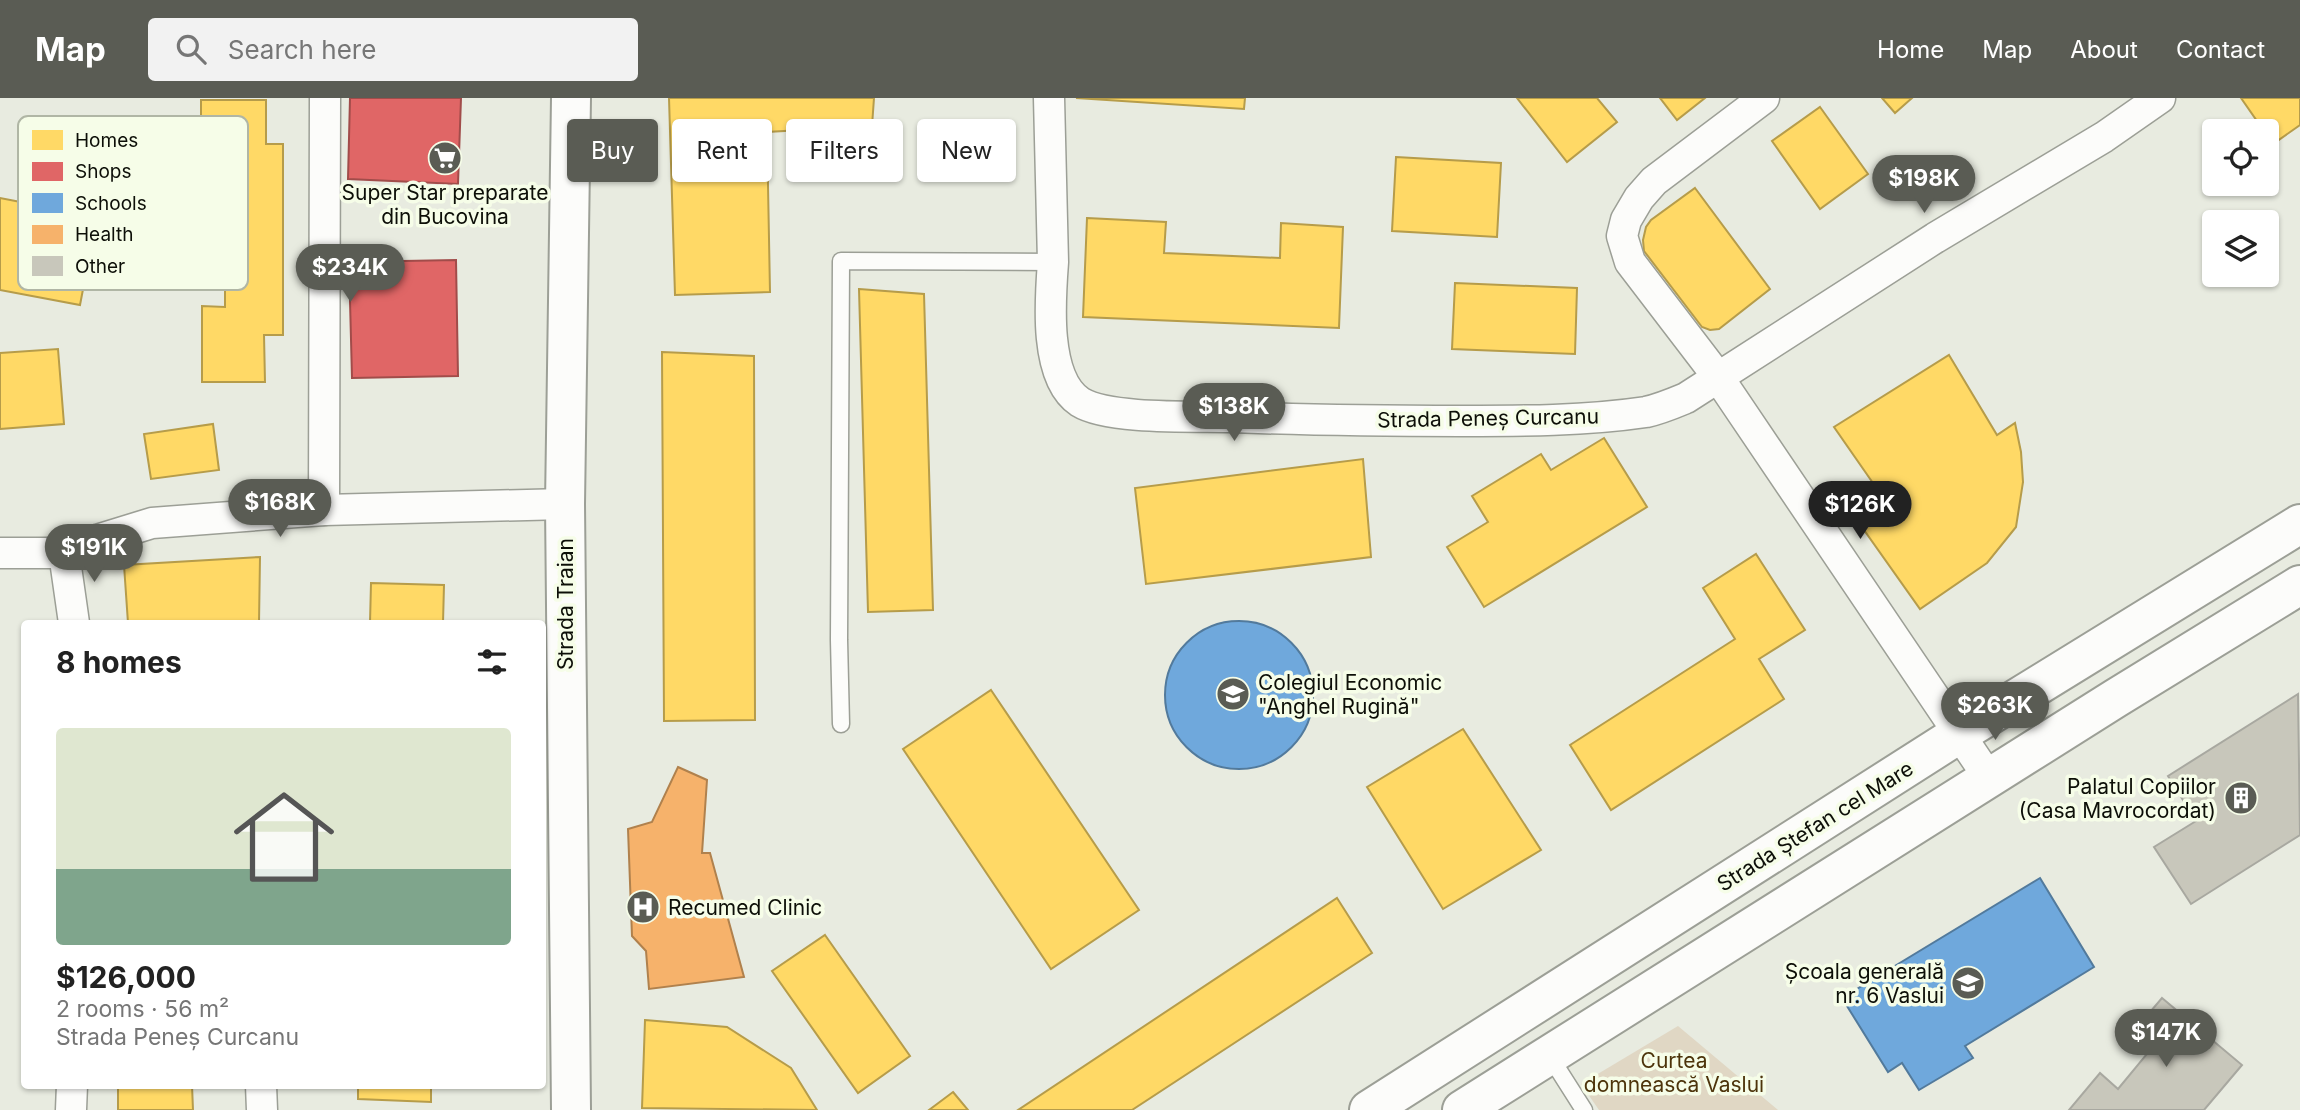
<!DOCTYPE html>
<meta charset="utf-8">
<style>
:root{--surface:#fff;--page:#f2f2f2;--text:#222;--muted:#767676;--line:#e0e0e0;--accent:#5a5c54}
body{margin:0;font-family:Inter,sans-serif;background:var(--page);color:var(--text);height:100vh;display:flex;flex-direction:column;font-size:26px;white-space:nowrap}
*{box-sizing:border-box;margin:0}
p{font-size:23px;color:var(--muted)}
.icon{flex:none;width:38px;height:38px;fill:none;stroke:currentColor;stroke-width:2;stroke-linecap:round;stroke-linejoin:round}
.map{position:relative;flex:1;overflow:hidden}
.details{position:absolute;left:21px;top:522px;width:525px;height:469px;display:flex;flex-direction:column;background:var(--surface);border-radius:7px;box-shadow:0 2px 5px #0004}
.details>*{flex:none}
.hud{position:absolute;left:567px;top:21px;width:665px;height:63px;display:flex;gap:14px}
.buttons{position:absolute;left:2202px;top:21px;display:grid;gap:14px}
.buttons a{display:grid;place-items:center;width:77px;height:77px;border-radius:7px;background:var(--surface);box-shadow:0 2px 5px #0004;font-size:35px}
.price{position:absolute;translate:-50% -60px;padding:0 16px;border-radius:24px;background:var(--accent);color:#fff;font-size:23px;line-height:46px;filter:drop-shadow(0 2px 4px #0008)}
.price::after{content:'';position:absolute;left:50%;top:42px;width:21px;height:16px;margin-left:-10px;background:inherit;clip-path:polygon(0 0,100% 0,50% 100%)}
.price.on{background:#222;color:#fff}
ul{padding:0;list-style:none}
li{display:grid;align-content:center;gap:14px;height:371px;padding:0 35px}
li+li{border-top:2px solid var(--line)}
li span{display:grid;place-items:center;height:217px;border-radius:7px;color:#555}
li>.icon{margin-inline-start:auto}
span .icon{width:126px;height:126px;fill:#fffc;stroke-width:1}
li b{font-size:30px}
h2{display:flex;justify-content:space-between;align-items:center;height:84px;padding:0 35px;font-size:30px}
.pill{padding:0 24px;border-radius:7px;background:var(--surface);box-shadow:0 2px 5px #0004;font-size:24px;line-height:63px}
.pill.on{background:var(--accent);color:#fff}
header{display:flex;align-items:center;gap:42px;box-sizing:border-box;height:98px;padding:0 35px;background:var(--accent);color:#fff}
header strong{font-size:33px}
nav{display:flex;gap:38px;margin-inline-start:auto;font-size:24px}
.search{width:490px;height:63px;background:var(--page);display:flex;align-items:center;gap:18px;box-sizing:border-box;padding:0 24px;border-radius:7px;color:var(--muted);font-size:26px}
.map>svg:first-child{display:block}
.green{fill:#e0d7c4}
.homes{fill:#ffd966;stroke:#b69c4a;stroke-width:2}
.shops{fill:#e06666;stroke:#a14c4a;stroke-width:2}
.schools{fill:#6fa8dc;stroke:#527a9c;stroke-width:2}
.health{fill:#f6b26b;stroke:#b0814d;stroke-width:2}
.building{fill:#c8c7bb;stroke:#a8a8a0;stroke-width:2}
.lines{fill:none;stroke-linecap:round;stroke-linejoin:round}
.lane-casing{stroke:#9c9f96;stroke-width:19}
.street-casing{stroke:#9c9f96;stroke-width:33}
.primary-casing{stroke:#9c9f96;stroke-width:42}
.lane{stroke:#fcfcfa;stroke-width:16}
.street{stroke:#fcfcfa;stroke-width:30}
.primary{stroke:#fcfcfa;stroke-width:38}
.labels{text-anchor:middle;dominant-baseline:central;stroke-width:7;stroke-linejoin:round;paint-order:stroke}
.poi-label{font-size:21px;fill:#0d0f08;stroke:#f6fde8;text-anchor:start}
.street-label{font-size:21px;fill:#0d0f08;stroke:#f6fde8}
.park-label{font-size:21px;fill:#4d340b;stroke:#f6fde8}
.key{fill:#f6fde8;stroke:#b0b6a5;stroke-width:2}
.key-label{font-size:19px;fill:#0d0f08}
</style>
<header>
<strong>Map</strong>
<div class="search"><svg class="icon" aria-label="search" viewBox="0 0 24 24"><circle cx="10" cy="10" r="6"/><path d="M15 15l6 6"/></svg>Search here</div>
<nav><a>Home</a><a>Map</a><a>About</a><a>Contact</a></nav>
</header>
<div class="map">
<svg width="2300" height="1012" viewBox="0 0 2300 1012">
<rect width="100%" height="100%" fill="#e8ebe0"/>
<path class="green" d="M 1678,928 L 1778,1012 L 1599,1012 L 1581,986 Z"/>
<g class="homes">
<path d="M 669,0 L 874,0 L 872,28 L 767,34 L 770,194 L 675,197 Z"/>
<path d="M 1076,0 L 1245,0 L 1244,11 Z"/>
<path d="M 1517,0 L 1597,0 L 1617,24 L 1567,64 Z"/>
<path d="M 1660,0 L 1705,0 L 1677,22 Z"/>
<path d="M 1882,0 L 1912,0 L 1895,15 Z"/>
<path d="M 2241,0 L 2300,0 L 2300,27 L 2273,46 Z"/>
<path d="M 201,2 L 266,2 L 266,46 L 283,46 L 283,237 L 264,237 L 265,284 L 202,284 L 202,208 L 225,209 L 225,68 L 201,68 Z"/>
<path d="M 1820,9 L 1868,76 L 1820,111 L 1772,43 Z"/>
<path d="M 45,32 L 111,45 L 80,207 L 0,192 L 0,100 L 31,106 Z"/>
<path d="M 1396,59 L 1501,65 L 1497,139 L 1392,133 Z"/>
<path d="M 1695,90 L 1770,191 L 1719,231 L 1710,232 L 1702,229 L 1644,153 L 1643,142 L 1646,129 L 1651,122 Z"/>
<path d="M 1087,120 L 1166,124 L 1164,155 L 1280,160 L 1281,125 L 1343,129 L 1339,230 L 1083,219 Z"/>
<path d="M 1455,185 L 1577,190 L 1575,256 L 1452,251 Z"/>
<path d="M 859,191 L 924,196 L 933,512 L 868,514 Z"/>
<path d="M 58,251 L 64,326 L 0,331 L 0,255 Z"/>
<path d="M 662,254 L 754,258 L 755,622 L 664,623 Z"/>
<path d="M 1949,257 L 1997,337 L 2015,325 L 2021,354 L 2023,384 L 2016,429 L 1987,465 L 1920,511 L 1847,408 L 1875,388 L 1834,329 Z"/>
<path d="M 213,326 L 219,372 L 151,381 L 144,336 Z"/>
<path d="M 1604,340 L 1647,409 L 1484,509 L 1447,449 L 1488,424 L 1472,398 L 1541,356 L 1551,372 Z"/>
<path d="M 1363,361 L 1371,459 L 1146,486 L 1135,390 Z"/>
<path d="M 1756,456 L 1805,532 L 1759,561 L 1784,601 L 1611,712 L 1570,647 L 1735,541 L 1703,490 Z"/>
<path d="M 260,459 L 259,525 L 128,525 L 124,467 Z"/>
<path d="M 371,485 L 444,487 L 443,525 L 370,525 Z"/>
<path d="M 991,592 L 1139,812 L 1051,871 L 903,651 Z"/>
<path d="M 1463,631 L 1541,752 L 1443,811 L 1367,689 Z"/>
<path d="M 1337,800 L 1372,855 L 1132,1012 L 1018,1012 Z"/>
<path d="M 825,837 L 910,958 L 858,995 L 772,873 Z"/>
<path d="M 645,922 L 727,929 L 791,970 L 817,1012 L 642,1010 Z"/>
<path d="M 118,987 L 192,987 L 193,1012 L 118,1012 Z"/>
<path d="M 358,987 L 431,987 L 431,1004 L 358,1001 Z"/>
<path d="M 953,994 L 968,1012 L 929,1012 Z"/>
</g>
<g class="shops">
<path d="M 350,0 L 461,0 L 458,86 L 348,81 Z"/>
<path d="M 456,162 L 458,278 L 352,280 L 349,164 Z"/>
</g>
<g class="schools">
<circle cx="1239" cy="597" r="74"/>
<path d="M 2040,780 L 2094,869 L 1965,948 L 1973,960 L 1919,992 L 1902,965 L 1888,974 L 1842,900 Z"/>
</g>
<path class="health" d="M 678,669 L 707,682 L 702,755 L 710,755 L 744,879 L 649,891 L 646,853 L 632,838 L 628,731 L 652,724 Z"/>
<g class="building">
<path d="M 2298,596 L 2300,737 L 2191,806 L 2154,749 L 2196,723 L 2168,678 Z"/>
<path d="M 2162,900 L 2242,967 L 2204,1012 L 2069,1012 L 2100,975 L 2118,991 L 2147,956 L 2128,940 Z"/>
</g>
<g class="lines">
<defs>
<g id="lane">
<path d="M 841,626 L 839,542 L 841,163 L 1053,164"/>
<path d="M 1549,957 L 1584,1012"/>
</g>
<g id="street">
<path d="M 1049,0 L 1053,164 C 1050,203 1044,280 1080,304 C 1109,322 1196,318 1232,319 C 1308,322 1384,323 1461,323 C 1522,323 1585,323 1646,314 C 1660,311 1674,305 1686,300 L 1935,140 L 2104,39 L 2160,0"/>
<path d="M 1764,0 L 1654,83 L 1639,100 L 1626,122 L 1622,138 L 1630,164 L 1718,279 L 1989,680"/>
<path d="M 324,412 L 325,0"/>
<path d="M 0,455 L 64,455 L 100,441 L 152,425 L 324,412 L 565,406"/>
<path d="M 64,455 L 74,525"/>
<path d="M 261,987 L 262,1012"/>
<path d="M 71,1012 L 72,987"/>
</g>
<g id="primary">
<path d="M 571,1012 L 565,406 L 571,0"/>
<path d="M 1369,1012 L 1959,636 L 2300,426"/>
<path d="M 1462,1012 L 2116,600 L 2300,487"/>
</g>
</defs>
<use href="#lane" class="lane-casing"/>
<use href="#street" class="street-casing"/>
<use href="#primary" class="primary-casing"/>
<use href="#lane" class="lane"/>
<use href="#street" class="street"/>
<use href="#primary" class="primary"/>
</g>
<defs>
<symbol id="supermarket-disc" viewBox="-11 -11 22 22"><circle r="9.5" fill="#5a5c54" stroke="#f6fde8"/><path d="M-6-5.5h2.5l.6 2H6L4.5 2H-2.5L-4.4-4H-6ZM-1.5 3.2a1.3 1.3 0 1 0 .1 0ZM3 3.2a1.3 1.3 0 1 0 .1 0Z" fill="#fff"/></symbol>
<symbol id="school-disc" viewBox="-11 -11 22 22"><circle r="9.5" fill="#5a5c54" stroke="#f6fde8"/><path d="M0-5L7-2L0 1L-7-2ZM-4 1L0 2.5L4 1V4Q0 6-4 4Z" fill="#fff"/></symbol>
<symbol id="building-disc" viewBox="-11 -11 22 22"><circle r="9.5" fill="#5a5c54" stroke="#f6fde8"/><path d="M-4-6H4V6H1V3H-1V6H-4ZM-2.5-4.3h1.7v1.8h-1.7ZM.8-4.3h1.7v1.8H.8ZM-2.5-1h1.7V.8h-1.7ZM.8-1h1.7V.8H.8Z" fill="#fff"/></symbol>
<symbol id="hospital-disc" viewBox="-11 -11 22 22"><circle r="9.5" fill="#5a5c54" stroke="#f6fde8"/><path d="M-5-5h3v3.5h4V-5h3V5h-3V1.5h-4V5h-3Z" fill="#fff"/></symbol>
</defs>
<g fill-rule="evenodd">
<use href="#supermarket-disc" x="426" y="41" width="38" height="38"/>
<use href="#school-disc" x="1214" y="577" width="38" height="38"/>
<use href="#building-disc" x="2222" y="681" width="38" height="38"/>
<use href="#hospital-disc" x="624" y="790" width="38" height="38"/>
<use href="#school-disc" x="1949" y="866" width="38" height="38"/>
</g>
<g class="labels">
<g class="poi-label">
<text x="445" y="94" text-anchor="middle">Super Star preparate<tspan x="445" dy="24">din Bucovina</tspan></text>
<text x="1258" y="584">Colegiul Economic<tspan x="1258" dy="24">"Anghel Rugină"</tspan></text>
<text x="2216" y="688" text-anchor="end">Palatul Copiilor<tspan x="2216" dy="24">(Casa Mavrocordat)</tspan></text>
<text x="668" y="809">Recumed Clinic</text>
<text x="1944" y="873" text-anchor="end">Școala generală<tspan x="1944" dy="24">nr. 6 Vaslui</tspan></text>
</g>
<g class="street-label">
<text transform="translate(1488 320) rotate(-1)">Strada Peneș Curcanu</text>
<text transform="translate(565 506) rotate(-90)">Strada Traian</text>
<text transform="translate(1815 728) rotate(-32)">Strada Ștefan cel Mare</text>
</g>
<g class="park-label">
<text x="1674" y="962">Curtea<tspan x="1674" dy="24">domnească Vaslui</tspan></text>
</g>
</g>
<rect x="18" y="18" width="230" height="174" rx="10" class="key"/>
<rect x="32" y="32" width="31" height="20" fill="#ffd966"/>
<rect x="32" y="64" width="31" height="19" fill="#e06666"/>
<rect x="32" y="95" width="31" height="20" fill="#6fa8dc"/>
<rect x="32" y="127" width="31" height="19" fill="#f6b26b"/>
<rect x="32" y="158" width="31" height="20" fill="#c8c7bb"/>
<g class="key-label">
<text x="75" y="49">Homes</text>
<text x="75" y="80">Shops</text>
<text x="75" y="112">Schools</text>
<text x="75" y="143">Health</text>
<text x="75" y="175">Other</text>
</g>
</svg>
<div class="buttons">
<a><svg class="icon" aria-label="locate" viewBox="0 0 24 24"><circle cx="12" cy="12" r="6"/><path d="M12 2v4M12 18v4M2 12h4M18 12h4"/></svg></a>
<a><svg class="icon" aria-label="layers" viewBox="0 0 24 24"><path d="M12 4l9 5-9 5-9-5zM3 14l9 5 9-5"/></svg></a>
</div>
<b class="price" style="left:1924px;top:117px">$198K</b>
<b class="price" style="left:350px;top:206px">$234K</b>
<b class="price" style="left:1234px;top:345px">$138K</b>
<b class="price" style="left:280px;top:441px">$168K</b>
<b class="price on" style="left:1860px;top:443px">$126K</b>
<b class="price" style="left:94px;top:486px">$191K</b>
<b class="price" style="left:1995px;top:644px">$263K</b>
<b class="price" style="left:2166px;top:971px">$147K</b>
<div class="hud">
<a class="pill on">Buy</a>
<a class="pill">Rent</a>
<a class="pill">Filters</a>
<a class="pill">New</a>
</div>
<section class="details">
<h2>8 homes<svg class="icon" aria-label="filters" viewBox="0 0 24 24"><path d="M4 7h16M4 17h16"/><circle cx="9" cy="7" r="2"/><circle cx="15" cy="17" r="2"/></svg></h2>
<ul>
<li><span style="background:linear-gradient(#dfe7d0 65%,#7fa58c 0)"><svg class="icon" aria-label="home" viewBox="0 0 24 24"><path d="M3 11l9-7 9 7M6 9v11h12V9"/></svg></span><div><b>$126,000</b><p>2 rooms · 56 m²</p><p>Strada Peneș Curcanu</p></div></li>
</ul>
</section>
</div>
